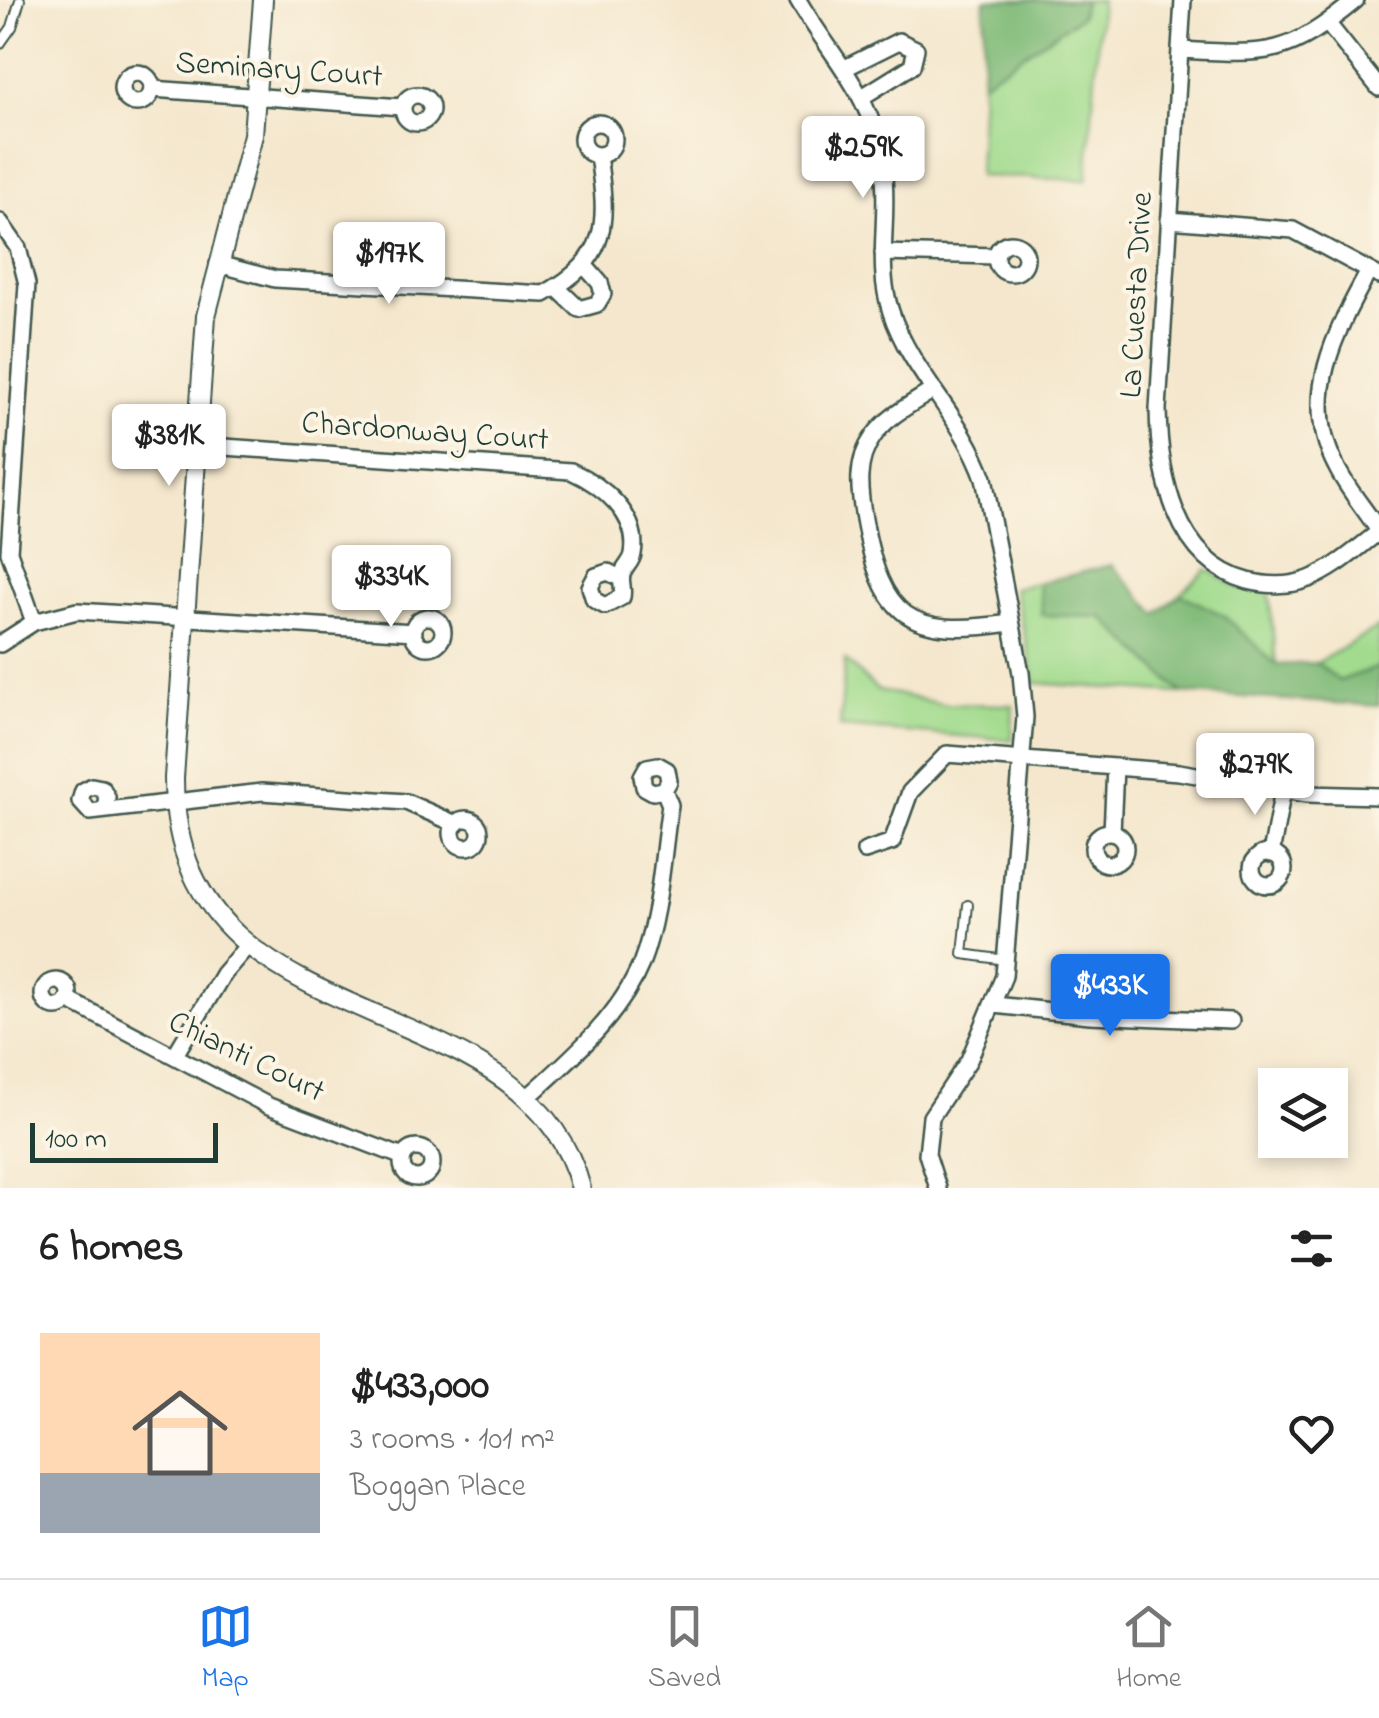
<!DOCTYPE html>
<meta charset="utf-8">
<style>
:root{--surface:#fff;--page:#f2f2f2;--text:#222;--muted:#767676;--line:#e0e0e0;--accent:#1a73e8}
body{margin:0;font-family:"Indie Flower",sans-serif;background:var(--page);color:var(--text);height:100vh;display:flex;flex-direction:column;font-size:38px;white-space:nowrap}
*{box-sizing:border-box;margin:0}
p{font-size:32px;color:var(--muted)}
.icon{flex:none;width:55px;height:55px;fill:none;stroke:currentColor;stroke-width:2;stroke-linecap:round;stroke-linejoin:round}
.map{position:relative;height:1188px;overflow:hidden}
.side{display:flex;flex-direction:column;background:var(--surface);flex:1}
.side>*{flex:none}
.fabs{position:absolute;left:1258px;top:1068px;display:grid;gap:20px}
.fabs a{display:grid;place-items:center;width:90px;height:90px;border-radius:0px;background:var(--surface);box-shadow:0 5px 15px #0003;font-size:50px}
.scale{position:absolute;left:30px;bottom:25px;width:188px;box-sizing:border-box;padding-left:10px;border:5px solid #1f3d34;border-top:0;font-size:28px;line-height:35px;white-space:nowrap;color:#1f3d34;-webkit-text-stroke:8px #fcf5e5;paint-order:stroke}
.price{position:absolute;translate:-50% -85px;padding:0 22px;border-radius:10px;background:#fff;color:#222;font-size:32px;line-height:65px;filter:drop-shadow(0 2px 5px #0008)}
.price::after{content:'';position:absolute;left:50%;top:60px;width:30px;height:22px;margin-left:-15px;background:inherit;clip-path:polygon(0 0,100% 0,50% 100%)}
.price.on{background:var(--accent);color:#fff}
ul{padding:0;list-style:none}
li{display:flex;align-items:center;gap:30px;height:250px;padding:0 40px}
li span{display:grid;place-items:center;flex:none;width:280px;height:200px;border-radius:0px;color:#555}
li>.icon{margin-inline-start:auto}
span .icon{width:120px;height:120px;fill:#fffc;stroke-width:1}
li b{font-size:42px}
h2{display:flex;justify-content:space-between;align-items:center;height:120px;padding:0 40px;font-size:42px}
.dock{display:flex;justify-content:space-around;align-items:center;height:140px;border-top:2px solid var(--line);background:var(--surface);font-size:28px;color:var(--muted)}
.dock a{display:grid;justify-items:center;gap:5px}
.dock .on{color:var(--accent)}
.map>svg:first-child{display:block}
.green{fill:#a2db8e;stroke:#608c61;stroke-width:2.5}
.forest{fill:#81bb79;stroke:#507c56;stroke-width:2.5}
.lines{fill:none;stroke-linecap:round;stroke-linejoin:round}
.service-casing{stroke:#3f564b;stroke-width:12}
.minor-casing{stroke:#3f564b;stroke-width:20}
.tertiary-casing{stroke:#3f564b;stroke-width:22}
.service{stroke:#fff;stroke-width:8}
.minor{stroke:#fff;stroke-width:15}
.tertiary{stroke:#fff;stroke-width:18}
.labels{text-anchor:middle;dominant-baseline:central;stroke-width:8;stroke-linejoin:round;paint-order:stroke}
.street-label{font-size:32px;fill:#1f3d34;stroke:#fcf5e5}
</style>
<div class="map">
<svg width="1379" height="1188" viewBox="0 0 1379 1188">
<rect width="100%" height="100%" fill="#fcf5e5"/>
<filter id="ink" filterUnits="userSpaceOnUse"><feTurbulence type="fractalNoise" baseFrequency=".01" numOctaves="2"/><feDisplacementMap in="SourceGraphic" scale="20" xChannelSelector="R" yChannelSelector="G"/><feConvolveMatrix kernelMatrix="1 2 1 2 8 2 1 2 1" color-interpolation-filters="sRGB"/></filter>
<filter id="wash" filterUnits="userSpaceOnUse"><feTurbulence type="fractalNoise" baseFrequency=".0048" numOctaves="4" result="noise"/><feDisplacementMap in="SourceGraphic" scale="40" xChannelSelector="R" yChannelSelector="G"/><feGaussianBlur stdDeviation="2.25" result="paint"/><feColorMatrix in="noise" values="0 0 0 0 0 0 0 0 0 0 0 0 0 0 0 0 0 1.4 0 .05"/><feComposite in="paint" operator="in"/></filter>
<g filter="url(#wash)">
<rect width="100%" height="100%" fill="#f4e7cd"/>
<g class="green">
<path d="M 1084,0 L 1101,0 L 1087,180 L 978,176 L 982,82 L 1081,16 Z"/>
<path d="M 1207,569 L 1239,588 L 1269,591 L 1276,666 L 1225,616 L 1180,594 Z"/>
<path d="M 1039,583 L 1042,615 L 1102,617 L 1182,693 L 1035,683 L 1014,588 Z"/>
<path d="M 1379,627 L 1379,667 L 1338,681 L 1317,663 Z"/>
<path d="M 845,660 L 877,690 L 942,704 L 1013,705 L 1012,740 L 840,727 Z"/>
</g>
<g class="forest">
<path d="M 985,0 L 1084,0 L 1081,16 L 982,82 Z"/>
<path d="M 1112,565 L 1157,614 L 1180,594 L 1225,616 L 1276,665 L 1317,663 L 1339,681 L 1379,667 L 1379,706 L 1182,693 L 1102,617 L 1042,615 L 1039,583 Z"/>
</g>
</g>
<g filter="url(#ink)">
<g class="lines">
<defs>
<g id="service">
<path d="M 0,44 L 12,27 L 20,0"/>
<path d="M 968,905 L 963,954 L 1006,960"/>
</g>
<g id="minor">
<path d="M 798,0 C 833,60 873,94 883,168 C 890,216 875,265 891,312 C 911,373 963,417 984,478 L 1021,673 L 1025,717 L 1004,976 L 969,1060 L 931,1117 L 927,1154 L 938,1188"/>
<path d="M 1183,0 L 1158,409 C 1159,475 1175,561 1248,581 C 1268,586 1288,587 1309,579 C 1335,569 1357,548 1379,532"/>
<path d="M 1328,24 L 1379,88"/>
<path d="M 1181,50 C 1269,55 1287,57 1356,0"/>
<path d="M 845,68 L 899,41 L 916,49 L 912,66 L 862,97"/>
<circle cx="137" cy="88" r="15"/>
<path d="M 152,89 L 402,107"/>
<circle cx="417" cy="109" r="14"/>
<circle cx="598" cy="139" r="16"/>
<path d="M 1169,220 L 1293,230 L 1379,276"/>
<path d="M 0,222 L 18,248 L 27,284 L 9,552 L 34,622"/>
<circle cx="1011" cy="258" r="15"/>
<path d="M 883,253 L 996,256"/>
<path d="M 218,264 L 275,279 L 544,294 C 610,258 608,223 598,156"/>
<path d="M 1369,271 C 1335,333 1300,397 1336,466 C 1347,489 1365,509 1379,531"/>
<path d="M 556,287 L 579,309 L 597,304 L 603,294 L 600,283 L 584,265"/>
<path d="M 933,390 C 912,404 887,416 873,437 C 855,462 859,491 864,519 C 882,619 909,638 1010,623"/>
<path d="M 196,445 L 571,471 C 602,485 640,515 633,554 C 632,562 624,567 622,575 C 620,581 624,589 622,597 L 605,606 L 594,600 L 590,587 L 596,576 L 608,572 L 620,578"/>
<circle cx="428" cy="632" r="15"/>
<path d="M 0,644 L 34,622 L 77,611 L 414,632"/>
<path d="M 105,807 L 107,797 L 102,788 L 92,786 L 83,791 L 80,801 L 90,812 L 262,792 L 406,802 L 456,824"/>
<circle cx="466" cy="833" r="14"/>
<path d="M 1112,832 L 1115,767"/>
<circle cx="1109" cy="848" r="16"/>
<path d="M 865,851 L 892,842 L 910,792 L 947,754 L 1179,772 L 1307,794 L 1379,796"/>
<circle cx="1268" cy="869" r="16"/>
<path d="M 1271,854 L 1283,790"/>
<circle cx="56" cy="994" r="13"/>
<path d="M 68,1000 L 269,1106 L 403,1157"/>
<path d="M 994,1005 L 1090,1015 L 1231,1021"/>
<path d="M 175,1055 L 223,974 L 249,944"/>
<path d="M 527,1098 C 570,1059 619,1018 641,964 C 660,915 662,857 670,805 L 664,790 L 669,781 L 667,770 L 658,765 L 647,767 L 642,776 L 644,787 L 653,792 L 664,790"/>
<circle cx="417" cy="1163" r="15"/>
</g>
<path id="tertiary" d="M 263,0 L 253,135 L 206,316 L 174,778 C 174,1052 525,975 581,1188"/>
</defs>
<use href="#service" class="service-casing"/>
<use href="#minor" class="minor-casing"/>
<use href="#tertiary" class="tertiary-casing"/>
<use href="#service" class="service"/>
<use href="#minor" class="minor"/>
<use href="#tertiary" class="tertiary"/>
</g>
</g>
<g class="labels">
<g class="street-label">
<text transform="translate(279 71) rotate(4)">Seminary Court</text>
<text transform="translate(1138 295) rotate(-87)">La Cuesta Drive</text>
<text transform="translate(425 433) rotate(4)">Chardonway Court</text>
<text transform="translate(246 1058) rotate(26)">Chianti Court</text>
</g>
</g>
</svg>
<div class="fabs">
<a><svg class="icon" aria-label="layers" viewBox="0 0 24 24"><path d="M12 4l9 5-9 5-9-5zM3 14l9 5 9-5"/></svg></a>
</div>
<div class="scale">100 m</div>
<b class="price" style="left:863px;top:201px">$259K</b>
<b class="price" style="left:389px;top:307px">$197K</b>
<b class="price" style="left:169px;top:489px">$381K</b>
<b class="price" style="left:391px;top:630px">$334K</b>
<b class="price" style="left:1255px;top:818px">$279K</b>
<b class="price on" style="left:1110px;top:1039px">$433K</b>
</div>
<section class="side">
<h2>6 homes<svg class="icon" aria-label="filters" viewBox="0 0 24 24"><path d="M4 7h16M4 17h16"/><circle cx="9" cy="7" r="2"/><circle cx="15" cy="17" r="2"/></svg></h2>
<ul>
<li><span style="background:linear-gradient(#ffd9b3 70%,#9aa5b1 0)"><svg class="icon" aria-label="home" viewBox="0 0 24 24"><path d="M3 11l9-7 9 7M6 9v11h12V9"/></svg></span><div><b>$433,000</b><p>3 rooms · 101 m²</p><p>Boggan Place</p></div><svg class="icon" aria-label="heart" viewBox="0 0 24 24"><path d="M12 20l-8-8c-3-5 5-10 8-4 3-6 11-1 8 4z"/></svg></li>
</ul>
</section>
<nav class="dock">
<a class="on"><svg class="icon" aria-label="map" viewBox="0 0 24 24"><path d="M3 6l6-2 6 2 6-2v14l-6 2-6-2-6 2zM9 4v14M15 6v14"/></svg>Map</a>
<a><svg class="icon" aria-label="saved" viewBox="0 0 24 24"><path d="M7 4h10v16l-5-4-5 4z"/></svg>Saved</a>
<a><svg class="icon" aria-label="home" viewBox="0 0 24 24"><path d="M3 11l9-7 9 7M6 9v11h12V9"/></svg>Home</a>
</nav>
